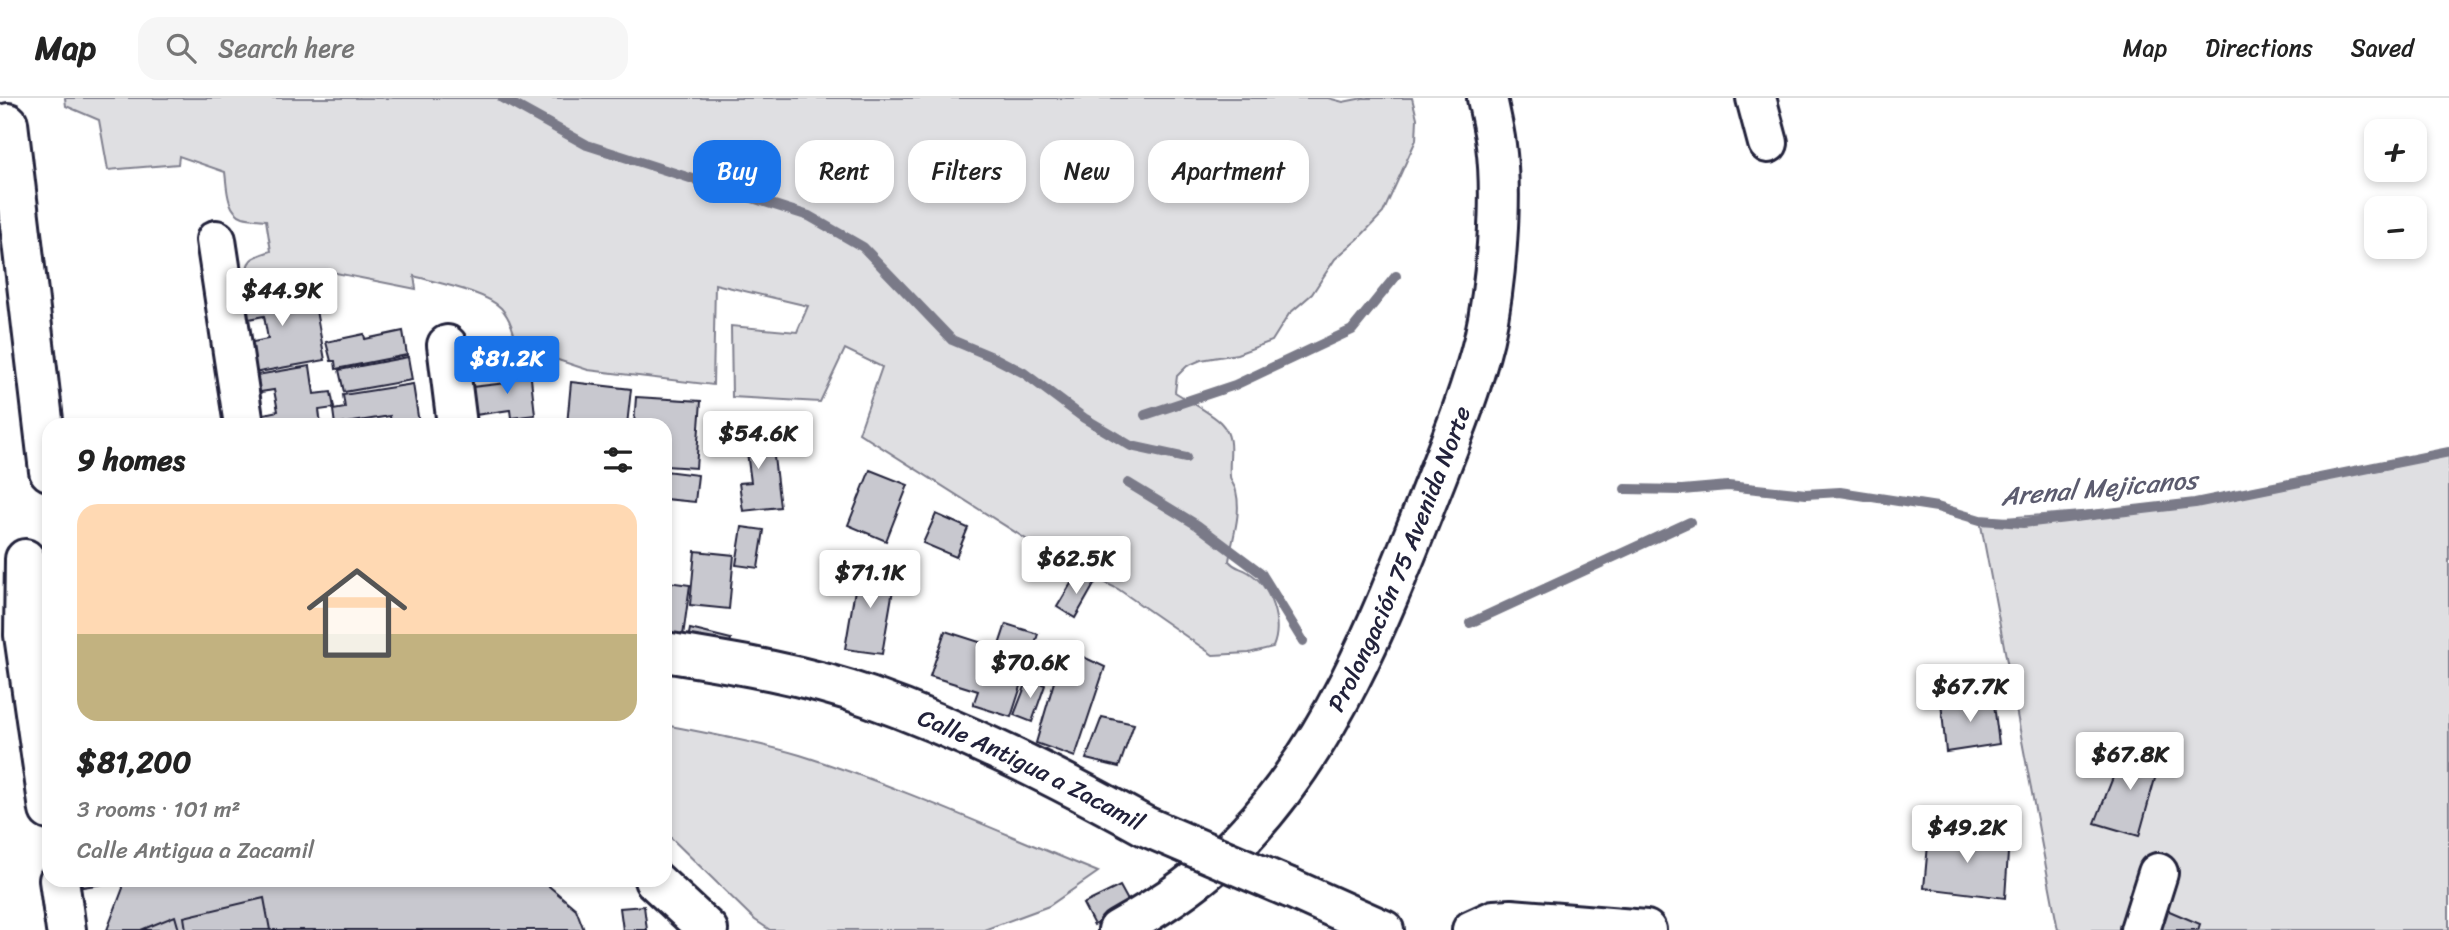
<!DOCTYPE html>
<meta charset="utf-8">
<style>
:root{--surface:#fff;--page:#f6f6f6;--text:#222;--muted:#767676;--line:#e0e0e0;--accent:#1a73e8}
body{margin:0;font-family:Sriracha,sans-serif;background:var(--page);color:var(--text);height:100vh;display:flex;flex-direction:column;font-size:26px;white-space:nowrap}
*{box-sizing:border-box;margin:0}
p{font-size:23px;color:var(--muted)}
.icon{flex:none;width:38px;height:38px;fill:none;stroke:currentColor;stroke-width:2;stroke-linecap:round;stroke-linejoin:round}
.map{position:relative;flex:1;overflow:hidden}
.details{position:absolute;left:42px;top:320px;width:630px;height:469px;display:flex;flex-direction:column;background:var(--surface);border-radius:21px;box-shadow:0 4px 10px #0003}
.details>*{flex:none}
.guide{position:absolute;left:693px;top:42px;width:665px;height:63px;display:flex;gap:14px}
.fabs{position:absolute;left:2364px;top:21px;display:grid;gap:14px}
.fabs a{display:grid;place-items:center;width:63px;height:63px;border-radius:14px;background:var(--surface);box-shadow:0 4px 10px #0003;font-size:35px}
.price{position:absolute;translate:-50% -60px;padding:0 16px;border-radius:7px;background:#fff;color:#222;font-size:23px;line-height:46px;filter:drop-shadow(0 2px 4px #0008)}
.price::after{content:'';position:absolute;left:50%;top:42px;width:21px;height:16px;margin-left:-10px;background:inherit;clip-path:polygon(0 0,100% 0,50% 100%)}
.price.selected{background:var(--accent);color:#fff}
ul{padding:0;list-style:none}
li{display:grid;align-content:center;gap:14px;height:371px;padding:0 35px}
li+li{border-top:2px solid var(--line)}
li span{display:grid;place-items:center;height:217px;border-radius:21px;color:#555}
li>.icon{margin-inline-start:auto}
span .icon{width:126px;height:126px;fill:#fffc;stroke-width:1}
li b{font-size:30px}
h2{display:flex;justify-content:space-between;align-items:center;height:84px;padding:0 35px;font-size:30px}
.chip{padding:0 24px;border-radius:21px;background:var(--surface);box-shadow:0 4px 10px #0003;font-size:24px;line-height:63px}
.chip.selected{background:var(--accent);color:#fff}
header{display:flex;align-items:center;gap:42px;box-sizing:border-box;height:98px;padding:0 35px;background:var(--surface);border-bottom:2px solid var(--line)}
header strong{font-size:33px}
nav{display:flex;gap:38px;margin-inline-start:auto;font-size:24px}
.search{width:490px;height:63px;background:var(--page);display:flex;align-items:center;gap:18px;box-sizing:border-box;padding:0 24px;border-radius:21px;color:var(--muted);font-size:26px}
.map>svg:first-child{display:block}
.green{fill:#dfdfe2;stroke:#80808e;stroke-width:2}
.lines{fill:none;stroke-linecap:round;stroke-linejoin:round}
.stream{stroke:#7a7a88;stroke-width:10}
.building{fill:#c8c8cf;stroke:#22223b;stroke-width:2}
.minor-casing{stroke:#22223b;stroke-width:44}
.major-casing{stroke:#22223b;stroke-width:44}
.minor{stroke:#fff;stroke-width:38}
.major{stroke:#fff;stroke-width:38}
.minor-bridge-casing{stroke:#22223b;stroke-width:44;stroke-linecap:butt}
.minor-bridge{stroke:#fff;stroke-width:38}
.labels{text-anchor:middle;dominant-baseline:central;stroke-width:5;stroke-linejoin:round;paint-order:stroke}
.street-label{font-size:24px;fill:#22223b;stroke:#fff}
.water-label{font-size:26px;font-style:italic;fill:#5c5c6f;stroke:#fff}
</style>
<header>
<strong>Map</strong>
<div class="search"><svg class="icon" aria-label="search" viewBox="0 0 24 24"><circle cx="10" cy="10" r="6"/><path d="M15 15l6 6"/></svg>Search here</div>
<nav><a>Map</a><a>Directions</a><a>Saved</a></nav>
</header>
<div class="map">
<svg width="2449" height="832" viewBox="0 0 2449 832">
<rect width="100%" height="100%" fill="#fff"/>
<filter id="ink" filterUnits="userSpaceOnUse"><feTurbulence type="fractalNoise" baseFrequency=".0143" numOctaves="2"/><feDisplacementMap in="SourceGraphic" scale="14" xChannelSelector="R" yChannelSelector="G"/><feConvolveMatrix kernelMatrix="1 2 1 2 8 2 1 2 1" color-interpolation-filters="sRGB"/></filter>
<g filter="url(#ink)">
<g class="green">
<path d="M 65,0 L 1328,0 L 1343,4 L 1363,0 L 1412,0 L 1417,20 L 1416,42 L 1383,115 L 1358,141 L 1335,161 L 1312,196 L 1289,216 L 1272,243 L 1237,256 L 1201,262 L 1187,268 L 1177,278 L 1175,294 C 1187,302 1213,316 1221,325 C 1236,341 1228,359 1230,378 C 1230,383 1235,388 1236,393 C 1242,417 1232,440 1229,463 C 1236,471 1240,469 1248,474 C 1271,487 1283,526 1273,549 L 1249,555 L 1213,557 L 1118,491 L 1059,462 L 859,335 L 882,269 L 845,251 L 820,304 L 732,299 L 731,228 L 797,234 L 808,208 L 715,186 L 713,287 L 588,272 L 549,259 L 519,255 C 515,239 512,222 501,210 C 484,193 437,185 414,178 L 416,191 L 331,174 L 246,181 C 246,160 253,159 271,153 L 266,122 C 259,121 250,121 243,119 C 226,113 227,88 225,74 L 179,58 L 178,66 L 108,72 L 99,22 L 66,8 Z"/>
<path d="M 2449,354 L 2449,832 L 2058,832 L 1980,422 L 2195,405 Z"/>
<path d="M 665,627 C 710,636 756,644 800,657 C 902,689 999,734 1098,774 L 1049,808 L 984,832 L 770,832 L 755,822 L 665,734 Z"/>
</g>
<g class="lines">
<g class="stream">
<path d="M 502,0 L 587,47 L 809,118 L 863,149 L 952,242 L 995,260 L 1024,275 L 1084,320 L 1131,348 L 1186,360"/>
<path d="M 1145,317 L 1235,287 L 1352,232 L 1396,178"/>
<path d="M 1128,385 L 1197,427 L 1261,475 L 1303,543"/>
<path d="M 1625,391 L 1682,392 L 1728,388 L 1806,396 L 1840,394 L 1937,409 L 1980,422 L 2023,425 L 2195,405 L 2449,354"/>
<path d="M 1470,525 L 1690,424"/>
</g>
</g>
<g class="building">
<path d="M 311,185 L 325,262 L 248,276 L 243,246 L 268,241 L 264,218 L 239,223 L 235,198 Z"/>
<path d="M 403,233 L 407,257 L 336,271 L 335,263 L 331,263 L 326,244 L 364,236 L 365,241 Z"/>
<path d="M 408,259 L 412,282 L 344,294 L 339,272 Z"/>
<path d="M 310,268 L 314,296 L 331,294 L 334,310 L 319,312 L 321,327 L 261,327 L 259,317 L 278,313 L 274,292 L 254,295 L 251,278 Z"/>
<path d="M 530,271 L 535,317 L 511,320 L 510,312 L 475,317 L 472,289 L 506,285 L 505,275 Z"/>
<path d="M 571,284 L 631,291 L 627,327 L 567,327 Z"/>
<path d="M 413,286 L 419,325 L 391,327 L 390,318 L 335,327 L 333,312 L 345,310 L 343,297 Z"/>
<path d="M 636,299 L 701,303 L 696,370 L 665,368 L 665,327 L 634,327 Z"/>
<path d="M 771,334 L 780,409 L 743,413 L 739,385 L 751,384 L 747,354 L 730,356 L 728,339 Z"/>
<path d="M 870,372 L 908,387 L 886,443 L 848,427 Z"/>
<path d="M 665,373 L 698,377 L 695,404 L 665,401 Z"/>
<path d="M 936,416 L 968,430 L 956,459 L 923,445 Z"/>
<path d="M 742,429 L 764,432 L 758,470 L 736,467 Z"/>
<path d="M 695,453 L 734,457 L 729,511 L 690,507 Z"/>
<path d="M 859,468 L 896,474 L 882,556 L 845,551 Z"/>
<path d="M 1082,478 L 1095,485 L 1075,520 L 1057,509 L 1073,482 L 1079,483 Z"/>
<path d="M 668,484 L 690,487 L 683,538 L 665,535 L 665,503 Z"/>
<path d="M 1006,526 L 1038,536 L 1011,619 L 973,607 L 978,593 L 930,578 L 945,533 L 998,550 Z"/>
<path d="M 690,531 L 731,541 L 729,550 L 688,541 Z"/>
<path d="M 1064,550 L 1105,569 L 1075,659 L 1036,645 Z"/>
<path d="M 1028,581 L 1045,587 L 1032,624 L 1014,617 Z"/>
<path d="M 1993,598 L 1999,646 L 1946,654 L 1941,604 Z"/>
<path d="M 1102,619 L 1134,626 L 1119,669 L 1086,661 Z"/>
<path d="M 2125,649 L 2161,659 L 2139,738 L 2095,725 Z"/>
<path d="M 1929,736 L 2009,740 L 2005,800 L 1924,790 Z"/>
<path d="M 81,782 L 125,782 L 125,783 L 82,789 Z"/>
<path d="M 121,782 L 528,782 L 544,784 L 576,811 L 584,832 L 107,832 L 123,790 Z"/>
<path d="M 1120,788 L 1131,808 L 1094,827 L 1083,806 Z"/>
<path d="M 264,800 L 270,832 L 186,832 L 184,819 Z"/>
<path d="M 644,808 L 647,832 L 623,832 L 620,810 Z"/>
<path d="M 2167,812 L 2200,826 L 2198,832 L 2158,832 Z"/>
<path d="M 175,818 L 179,832 L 141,832 Z"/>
</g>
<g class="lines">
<defs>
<g id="minor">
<path d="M 1756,0 L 1768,45"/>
<path d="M 8,25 L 49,373"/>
<path d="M 216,142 L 244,327"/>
<path d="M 447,247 L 457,327"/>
<path d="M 25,461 L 24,537 L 49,712"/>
<path id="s1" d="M 665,554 C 733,565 804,576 869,599 C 965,633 1056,679 1145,728"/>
<path d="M 59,782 L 66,832"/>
<path d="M 654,782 L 708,832"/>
<path d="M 1290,790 L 1384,832"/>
<path d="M 1472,832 L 1494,822 L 1511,821 L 1646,832"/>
<path d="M 2140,832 L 2158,775"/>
</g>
<g id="major">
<path id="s2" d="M 1118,832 C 1164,806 1208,777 1244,738 C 1332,645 1380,522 1426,406 C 1447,352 1470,298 1484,241 C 1496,188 1503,101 1496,47 C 1494,31 1490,15 1487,0"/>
</g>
</defs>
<use href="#minor" class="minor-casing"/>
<use href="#major" class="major-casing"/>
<use href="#minor" class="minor"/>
<use href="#major" class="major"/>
<defs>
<path id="minor-bridge" d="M 1145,728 L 1290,790"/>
</defs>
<use href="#minor-bridge" class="minor-bridge-casing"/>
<use href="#minor-bridge" class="minor-bridge"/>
</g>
</g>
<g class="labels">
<g class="street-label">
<text stroke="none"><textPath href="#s2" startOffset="478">Prolongación 75 Avenida Norte</textPath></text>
<text stroke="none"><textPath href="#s1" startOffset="387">Calle Antigua a Zacamil</textPath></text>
</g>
<g class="water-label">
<text transform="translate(2099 390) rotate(-5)">Arenal Mejicanos</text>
</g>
</g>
</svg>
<div class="fabs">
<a>+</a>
<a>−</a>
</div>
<b class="price" style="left:282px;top:230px">$44.9K</b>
<b class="price selected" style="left:507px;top:298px">$81.2K</b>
<b class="price" style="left:758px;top:373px">$54.6K</b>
<b class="price" style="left:1076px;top:498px">$62.5K</b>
<b class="price" style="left:870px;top:512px">$71.1K</b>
<b class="price" style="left:1030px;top:602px">$70.6K</b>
<b class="price" style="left:1970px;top:626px">$67.7K</b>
<b class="price" style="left:2130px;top:694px">$67.8K</b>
<b class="price" style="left:1967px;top:767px">$49.2K</b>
<div class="guide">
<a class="chip selected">Buy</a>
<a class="chip">Rent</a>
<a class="chip">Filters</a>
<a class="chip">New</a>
<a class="chip">Apartment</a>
</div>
<section class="details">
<h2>9 homes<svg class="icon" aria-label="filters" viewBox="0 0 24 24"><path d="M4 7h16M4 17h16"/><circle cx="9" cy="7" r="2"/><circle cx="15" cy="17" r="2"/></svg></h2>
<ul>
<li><span style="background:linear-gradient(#ffd9b3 60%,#c2b280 0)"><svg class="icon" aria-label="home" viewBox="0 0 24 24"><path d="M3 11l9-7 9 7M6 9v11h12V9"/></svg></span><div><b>$81,200</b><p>3 rooms · 101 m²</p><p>Calle Antigua a Zacamil</p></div></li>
</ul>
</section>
</div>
